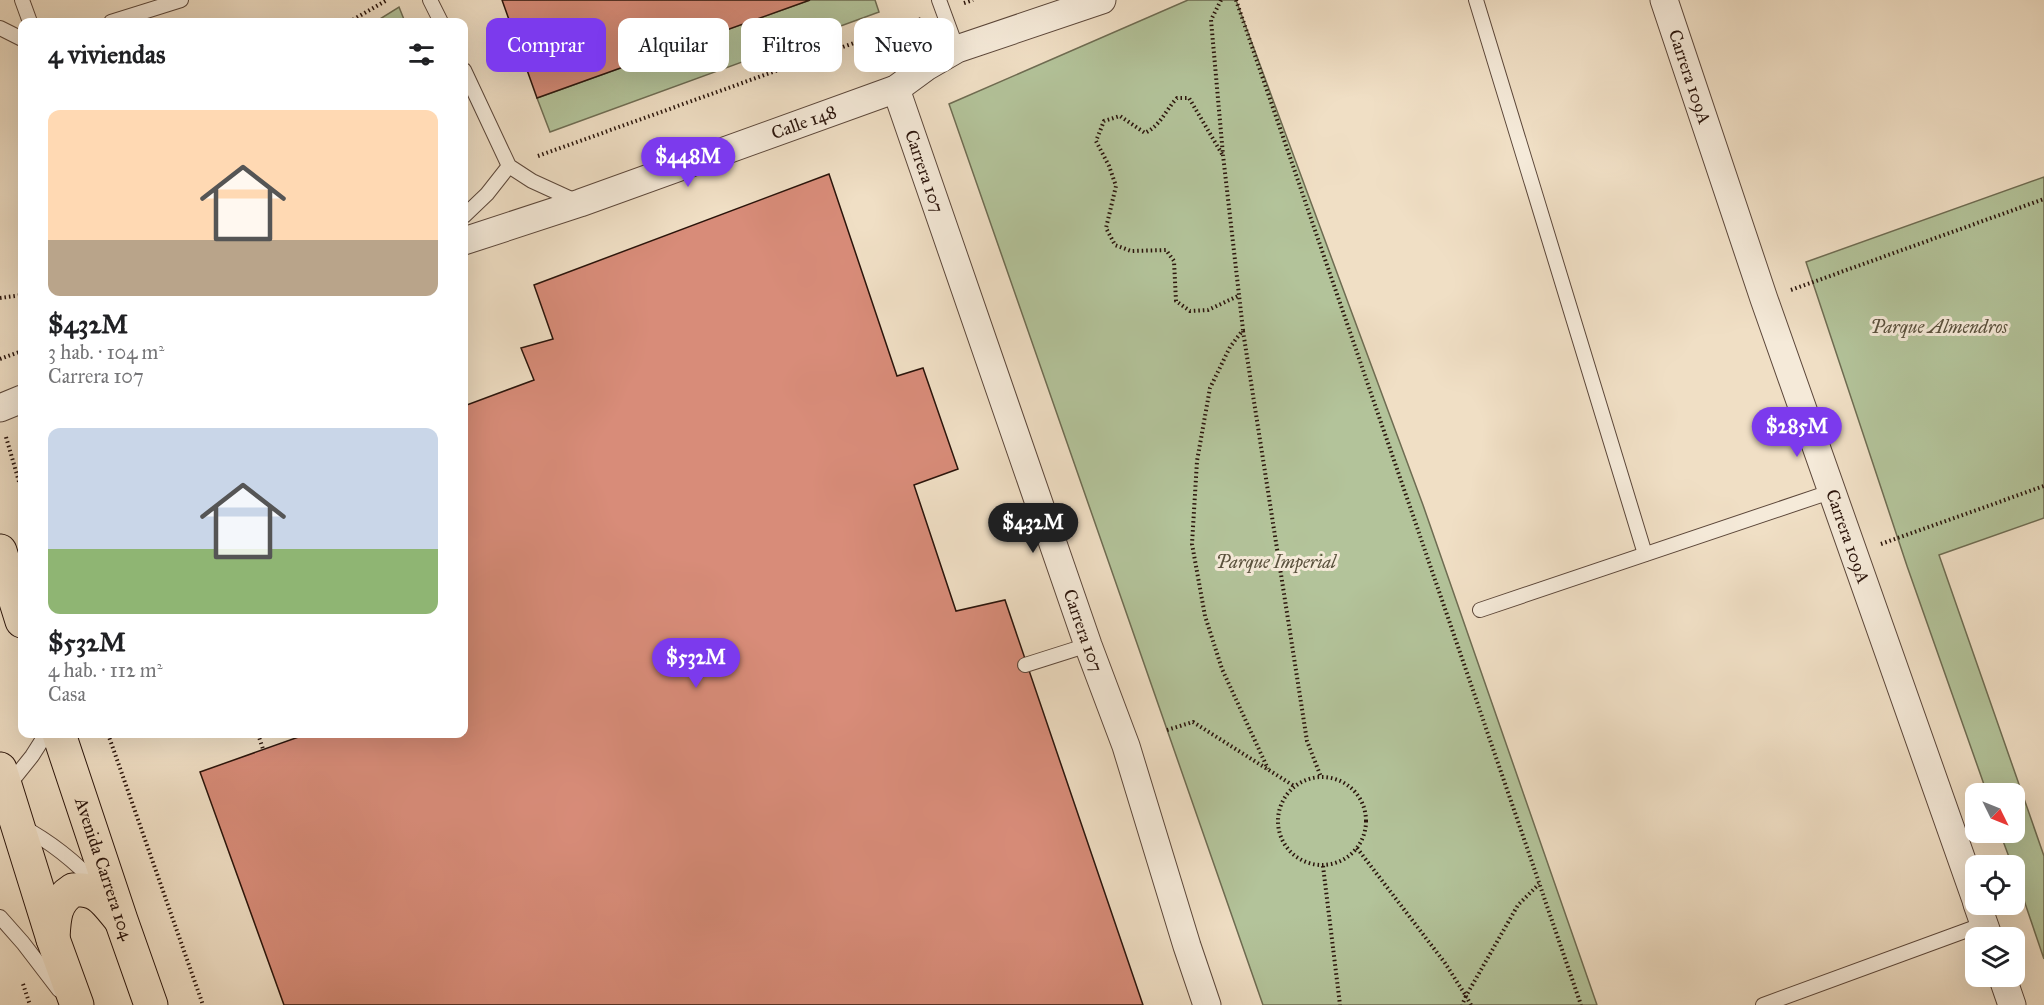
<!DOCTYPE html>
<html lang="es">
<meta charset="utf-8">
<style>
:root{--surface:#fff;--page:#f6f6f6;--text:#202124;--muted:#757577;--accent:#7c3aed}
body{margin:0;font-family:"IM FELL Great Primer",serif;background:var(--page);color:var(--text);height:100vh;display:flex;flex-direction:column;font-size:22px;white-space:nowrap}
*{box-sizing:border-box;margin:0}
p{font-size:20px;color:var(--muted)}
.icon{flex:none;width:33px;height:33px;fill:none;stroke:currentColor;stroke-width:2;stroke-linecap:round;stroke-linejoin:round}
.map{position:relative;flex:1;overflow:hidden}
.details{position:absolute;left:18px;top:18px;width:450px;height:720px;display:flex;flex-direction:column;background:var(--surface);border-radius:12px;box-shadow:0 6px 24px #0002}
.details>*{flex:none}
.top-card{position:absolute;left:486px;top:18px;width:570px;height:54px;display:flex;gap:12px}
.needle{width:39px;rotate:133deg}
.buttons{position:absolute;left:1965px;top:783px;display:grid;gap:12px}
.buttons a{display:grid;place-items:center;width:60px;height:60px;border-radius:12px;background:var(--surface);box-shadow:0 6px 24px #0002;font-size:30px}
.price{position:absolute;translate:-50% -51px;padding:0 14px;border-radius:21px;background:var(--accent);color:#fff;font-size:20px;line-height:39px;filter:drop-shadow(0 2px 3px #0008)}
.price::after{content:'';position:absolute;left:50%;top:36px;width:18px;height:14px;margin-left:-9px;background:inherit;clip-path:polygon(0 0,100% 0,50% 100%)}
.price.active{background:#222;color:#fff}
ul{padding:0;list-style:none}
li{display:grid;align-content:center;gap:12px;height:318px;padding:0 30px}
li span{display:grid;place-items:center;height:186px;border-radius:12px;color:#555}
li>.icon{margin-inline-start:auto}
span .icon{width:108px;height:108px;fill:#fffc;stroke-width:1}
li b{font-size:26px}
h2{display:flex;justify-content:space-between;align-items:center;height:72px;padding:0 30px;font-size:26px}
.pill{padding:0 21px;border-radius:12px;background:var(--surface);box-shadow:0 6px 24px #0002;font-size:21px;line-height:54px}
.pill.active{background:var(--accent);color:#fff}
.map>svg:first-child{display:block}
.green{fill:#b3c39a;stroke:#6e6c52;stroke-width:1.5}
.building{fill:#d88c79;stroke:#2a140b;stroke-width:1.5}
.lines{fill:none;stroke-linecap:round;stroke-linejoin:round}
.service-casing{stroke:#5c473a;stroke-width:16}
.minor-casing{stroke:#5c473a;stroke-width:29}
.primary-casing{stroke:#2a140b;stroke-width:35}
.path{stroke:#2a140b;stroke-width:4;stroke-dasharray:1.5 3;stroke-linecap:butt}
.service{stroke:#f5ead9;stroke-width:14}
.minor{stroke:#f5ead9;stroke-width:27}
.primary{stroke:#f0dfc5;stroke-width:33}
.labels{text-anchor:middle;dominant-baseline:central;stroke-width:6;stroke-linejoin:round;paint-order:stroke}
.street-label{font-size:18px;fill:#2a140b;stroke:#f5ead9}
.park-label{font-size:18px;font-style:italic;fill:#5a513d;stroke:#f5ead9}
</style>
<div class="map">
<svg width="2044" height="1005" viewBox="0 0 2044 1005">
<rect width="100%" height="100%" fill="#f0dfc5"/>
<filter id="stains"><feTurbulence type="fractalNoise" baseFrequency=".00333" numOctaves="4"/><feColorMatrix values="0 0 0 0 .2 0 0 0 0 .09 0 0 0 0 .02 0 0 0 .5 -.17"/></filter>
<radialGradient id="worn" r=".72"><stop offset=".6" stop-color="#630" stop-opacity="0"/><stop offset="1" stop-color="#630" stop-opacity=".3"/></radialGradient>
<g class="green">
<path d="M 810,0 L 875,0 L 879,12 L 550,132 L 537,98 Z"/>
<path d="M 1188,0 L 1236,0 L 1423,505 L 1597,1005 L 1263,1005 L 949,104 Z"/>
<path d="M 399,7 L 405,22 L 375,22 Z"/>
<path d="M 2044,177 L 2044,518 L 1939,555 L 2044,856 L 2044,959 L 2015,874 L 2014,866 L 2012,865 L 2000,833 L 2014,832 L 2014,794 L 1987,793 L 1907,566 L 1806,262 Z"/>
</g>
<g class="building">
<path d="M 502,0 L 810,0 L 537,98 Z"/>
<path d="M 829,174 L 897,376 L 923,368 L 958,469 L 914,485 L 956,611 L 1005,600 L 1143,1005 L 284,1005 L 200,772 L 307,734 L 464,734 L 464,406 L 534,380 L 521,348 L 553,339 L 534,285 Z"/>
</g>
<g class="lines">
<defs>
<g id="service">
<path d="M 22,0 L 30,22"/>
<path d="M 430,0 L 441,22"/>
<path d="M 939,0 L 957,49"/>
<path d="M 1476,0 L 1645,554"/>
<path d="M 111,22 L 181,0"/>
<path d="M 0,28 L 22,39"/>
<path d="M 464,70 L 509,166 L 532,181 L 578,202"/>
<path d="M 464,216 L 487,194 L 509,166"/>
<path d="M 1480,610 L 1833,491"/>
<path d="M 1025,665 L 1088,645"/>
<path d="M 8,786 L 32,756 L 46,734"/>
<path d="M 21,826 C 51,842 75,861 98,886"/>
<path d="M 0,917 L 23,943 L 59,990"/>
<path d="M 1763,1005 L 1984,924"/>
</g>
<g id="minor">
<path id="s1" d="M 1664,0 L 1764,299 L 1976,900"/>
<path id="s2" d="M 896,89 L 1088,645 L 1126,746 L 1187,946 L 1207,1005"/>
<path id="s3" d="M 464,241 L 580,203 L 896,89 L 926,67 L 957,49 L 1102,0"/>
<path d="M 0,408 L 22,399"/>
<path d="M 1977,904 L 1989,938"/>
<path d="M 2002,976 L 2012,1005"/>
</g>
<g id="primary">
<path d="M 0,551 L 22,621"/>
<path id="s4" d="M 59,734 L 121,920 L 151,1005"/>
<path d="M 0,769 L 53,939 L 77,1005"/>
<path d="M 53,939 C 54,919 54,902 73,890 C 98,888 105,901 120,919"/>
</g>
</defs>
<use href="#service" class="service-casing"/>
<use href="#minor" class="minor-casing"/>
<use href="#primary" class="primary-casing"/>
<g class="path">
<path d="M 1221,0 L 1211,20 L 1223,155 L 1243,330 L 1230,347 L 1210,388 L 1197,461 L 1192,544 L 1205,616 L 1222,669 L 1268,769"/>
<path d="M 1236,0 L 1581,1005"/>
<path d="M 964,3 L 973,0"/>
<path d="M 349,22 L 387,0"/>
<path d="M 1222,154 L 1189,98 L 1177,98 C 1165,111 1161,125 1145,133 L 1120,116 L 1104,121 L 1096,141 L 1109,166 L 1116,186 L 1106,228 L 1115,245 L 1131,251 L 1166,250 L 1174,261 L 1176,301 L 1190,311 L 1208,310 L 1238,296"/>
<path d="M 538,156 L 921,19"/>
<path d="M 1791,290 L 2044,199"/>
<path d="M 0,298 L 22,295"/>
<path d="M 1243,331 L 1307,741 L 1321,777"/>
<path d="M 0,359 L 22,351"/>
<path d="M 6,437 L 22,492"/>
<path d="M 1881,544 L 2044,486"/>
<path d="M 1167,730 L 1193,722 L 1294,786"/>
<path d="M 108,734 L 203,1005"/>
<path d="M 258,734 L 263,749"/>
<circle cx="1322" cy="821" r="44"/>
<path d="M 1357,848 L 1445,963 L 1466,996 L 1462,1005"/>
<path d="M 1323,866 L 1340,1005"/>
<path d="M 23,984 L 30,1005"/>
<path d="M 1471,1005 L 1466,996 L 1518,905 L 1539,884"/>
</g>
<use href="#service" class="service"/>
<use href="#minor" class="minor"/>
<use href="#primary" class="primary"/>
</g>
<g class="labels">
<g class="street-label">
<text stroke="none"><textPath href="#s1" startOffset="81">Carrera 109A</textPath></text>
<text stroke="none"><textPath href="#s3" startOffset="360">Calle 148</textPath></text>
<text stroke="none"><textPath href="#s2" startOffset="87">Carrera 107</textPath></text>
<text stroke="none"><textPath href="#s1" startOffset="567">Carrera 109A</textPath></text>
<text stroke="none"><textPath href="#s2" startOffset="573">Carrera 107</textPath></text>
<text stroke="none"><textPath href="#s4" startOffset="142">Avenida Carrera 104</textPath></text>
</g>
<g class="park-label">
<text x="1939" y="327">Parque Almendros</text>
<text x="1276" y="562">Parque Imperial</text>
</g>
</g>
<rect width="100%" height="100%" filter="url(#stains)"/>
<rect width="100%" height="100%" fill="url(#worn)"/>
</svg>
<div class="buttons">
<a><svg class="needle" viewBox="-14 -14 28 28"><path d="M0-13l5 13h-10z" fill="#e53935"/><path d="M0 13l5-13h-10z" fill="#757577"/></svg></a>
<a><svg class="icon" aria-label="locate" viewBox="0 0 24 24"><circle cx="12" cy="12" r="6"/><path d="M12 2v4M12 18v4M2 12h4M18 12h4"/></svg></a>
<a><svg class="icon" aria-label="layers" viewBox="0 0 24 24"><path d="M12 4l9 5-9 5-9-5zM3 14l9 5 9-5"/></svg></a>
</div>
<b class="price" style="left:688px;top:188px">$448M</b>
<b class="price" style="left:1797px;top:458px">$285M</b>
<b class="price active" style="left:1033px;top:554px">$432M</b>
<b class="price" style="left:696px;top:689px">$532M</b>
<div class="top-card">
<a class="pill active">Comprar</a>
<a class="pill">Alquilar</a>
<a class="pill">Filtros</a>
<a class="pill">Nuevo</a>
</div>
<section class="details">
<h2>4 viviendas<svg class="icon" aria-label="filters" viewBox="0 0 24 24"><path d="M4 7h16M4 17h16"/><circle cx="9" cy="7" r="2"/><circle cx="15" cy="17" r="2"/></svg></h2>
<ul>
<li><span style="background:linear-gradient(#ffd9b3 70%,#b9a48a 0)"><svg class="icon" aria-label="home" viewBox="0 0 24 24"><path d="M3 11l9-7 9 7M6 9v11h12V9"/></svg></span><div><b>$432M</b><p>3 hab. · 104 m²</p><p>Carrera 107</p></div></li>
<li><span style="background:linear-gradient(#c9d6e8 65%,#8fb573 0)"><svg class="icon" aria-label="home" viewBox="0 0 24 24"><path d="M3 11l9-7 9 7M6 9v11h12V9"/></svg></span><div><b>$532M</b><p>4 hab. · 112 m²</p><p>Casa</p></div></li>
</ul>
</section>
</div>
